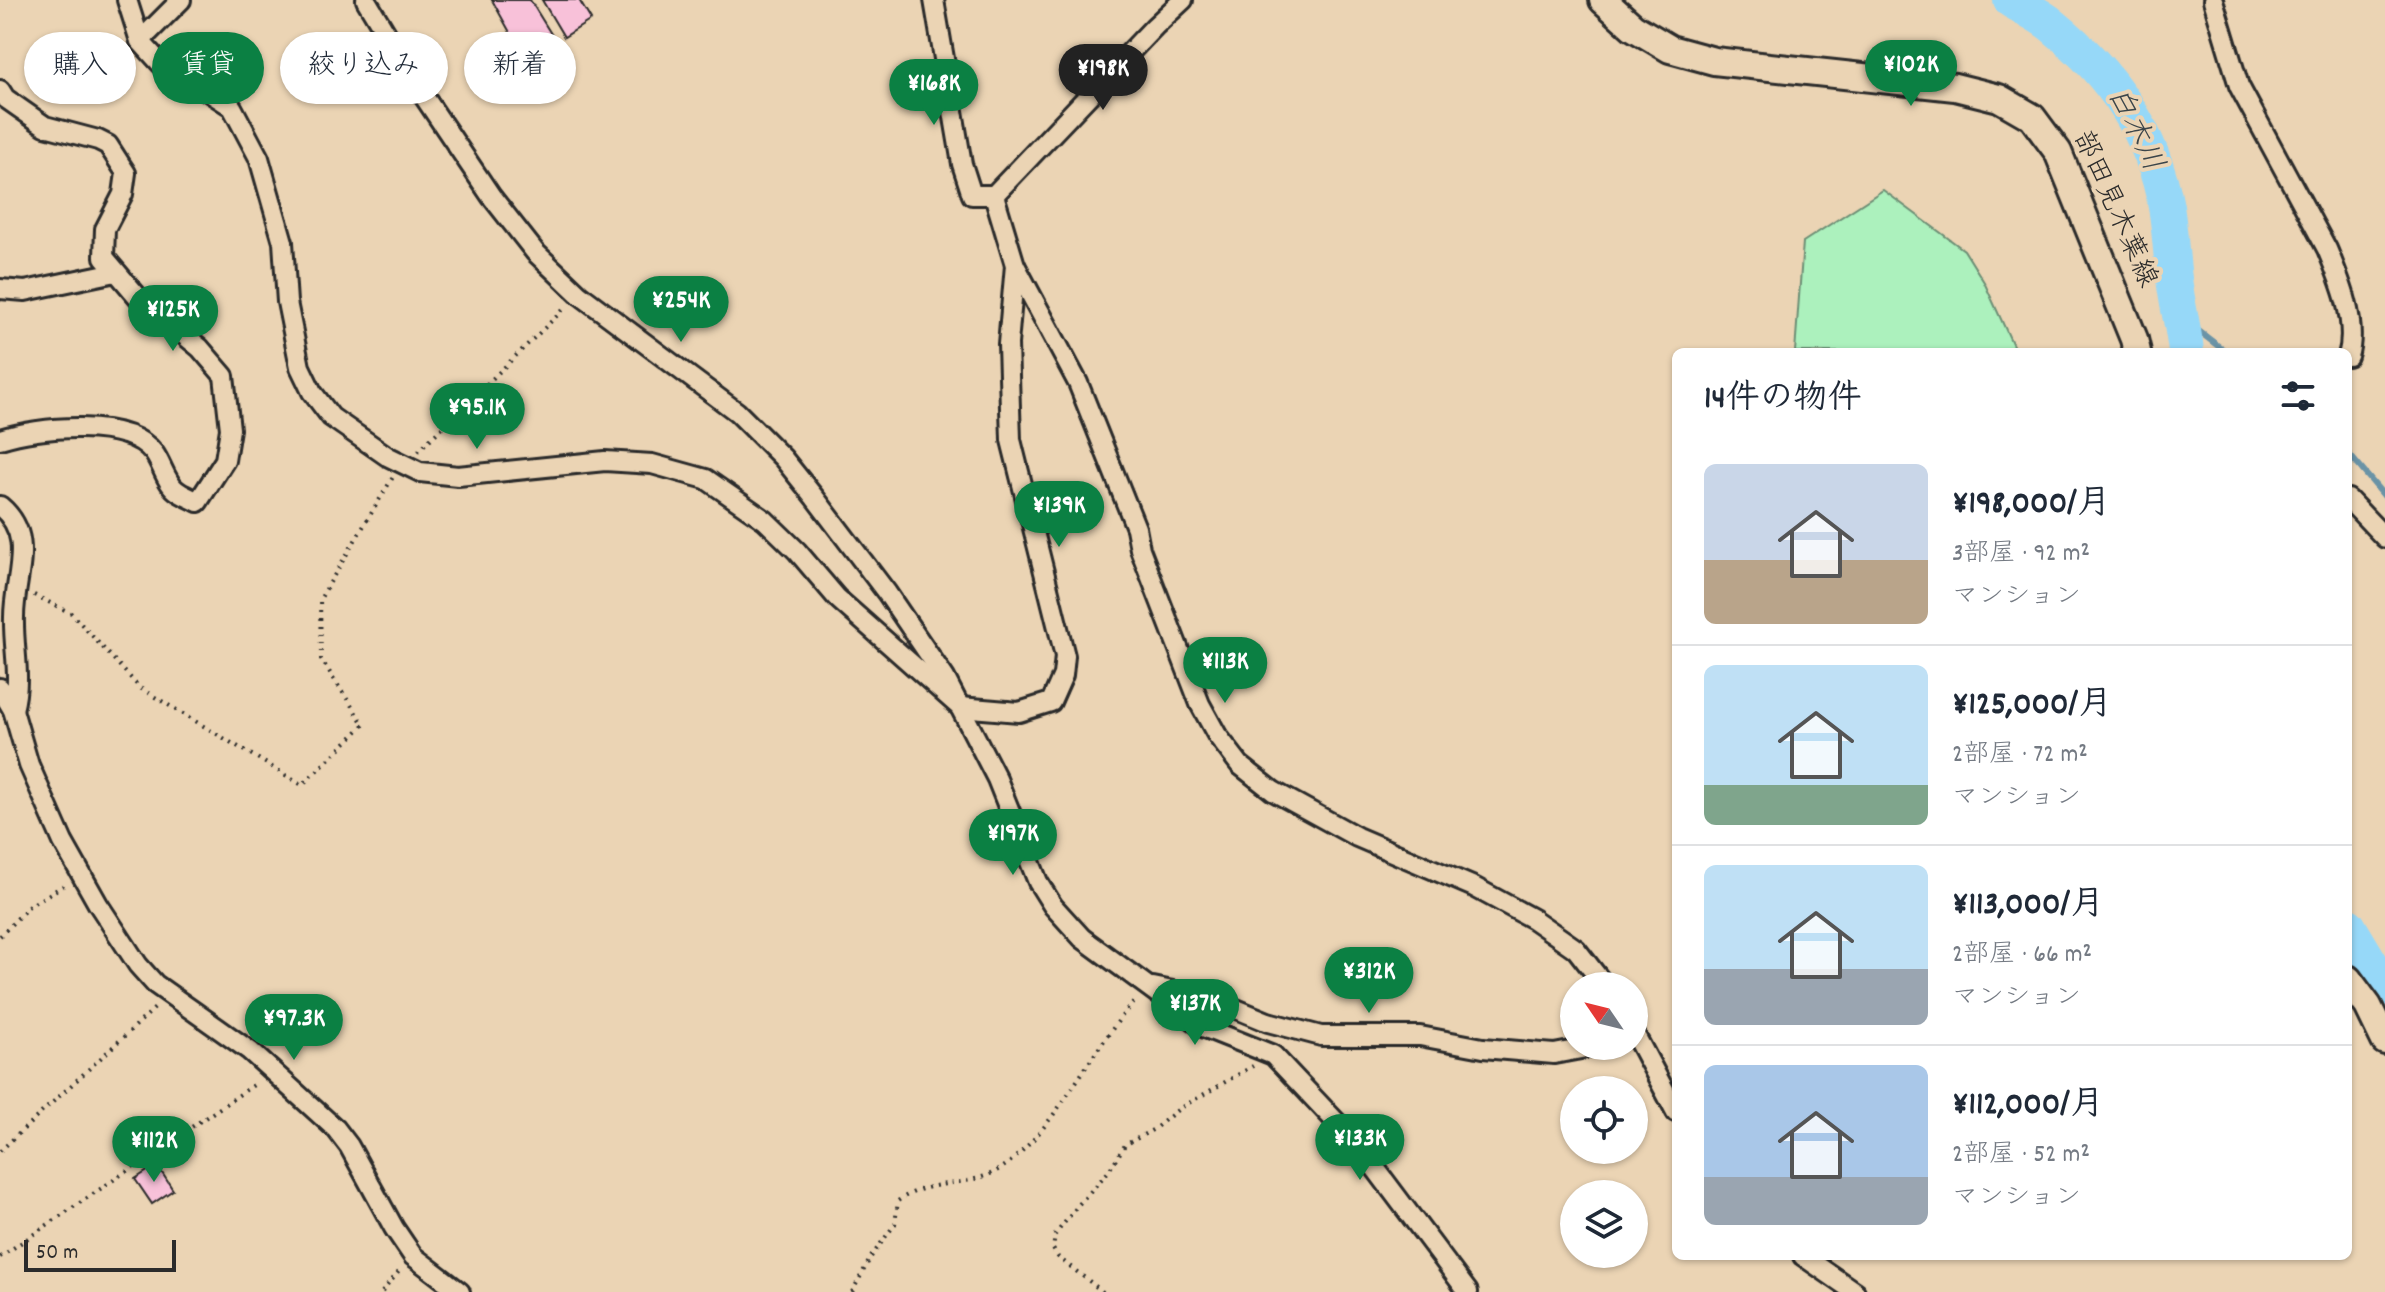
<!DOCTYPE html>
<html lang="ja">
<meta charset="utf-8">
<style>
:root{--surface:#fff;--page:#f6f6f7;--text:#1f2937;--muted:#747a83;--line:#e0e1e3;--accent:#0b8043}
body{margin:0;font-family:Dekko,"Klee One",sans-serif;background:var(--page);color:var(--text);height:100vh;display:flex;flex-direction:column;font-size:30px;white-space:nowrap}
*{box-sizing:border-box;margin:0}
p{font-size:26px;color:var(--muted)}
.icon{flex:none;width:44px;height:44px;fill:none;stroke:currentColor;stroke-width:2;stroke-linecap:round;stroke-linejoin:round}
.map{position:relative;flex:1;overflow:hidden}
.side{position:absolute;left:1672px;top:348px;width:680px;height:912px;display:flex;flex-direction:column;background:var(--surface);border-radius:12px;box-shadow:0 2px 6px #0004}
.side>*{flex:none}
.banner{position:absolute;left:24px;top:32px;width:760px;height:72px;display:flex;gap:16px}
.needle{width:52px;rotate:305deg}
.controls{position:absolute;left:1560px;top:972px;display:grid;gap:16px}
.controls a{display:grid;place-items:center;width:88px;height:88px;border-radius:50%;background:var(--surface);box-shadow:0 2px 6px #0004;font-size:40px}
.scale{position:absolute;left:24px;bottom:20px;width:152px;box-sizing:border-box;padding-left:8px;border:4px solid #2b2b2b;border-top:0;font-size:22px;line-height:28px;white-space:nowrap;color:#2b2b2b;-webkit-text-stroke:6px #ebd4b4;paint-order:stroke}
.price{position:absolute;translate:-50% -68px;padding:0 18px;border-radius:28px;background:var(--accent);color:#fff;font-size:26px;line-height:52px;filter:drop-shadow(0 2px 4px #0008)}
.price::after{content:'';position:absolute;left:50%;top:48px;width:24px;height:18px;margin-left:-12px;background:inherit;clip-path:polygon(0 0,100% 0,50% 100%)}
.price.current{background:#222;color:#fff}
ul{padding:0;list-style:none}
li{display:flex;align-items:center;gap:24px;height:200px;padding:0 32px}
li+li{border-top:2px solid var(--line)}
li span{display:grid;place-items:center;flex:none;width:224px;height:160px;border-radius:12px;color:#555}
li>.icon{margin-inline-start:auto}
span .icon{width:96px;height:96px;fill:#fffc;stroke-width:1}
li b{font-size:34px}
h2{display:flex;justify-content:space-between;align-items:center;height:96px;padding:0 32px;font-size:34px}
.tag{padding:0 28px;border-radius:36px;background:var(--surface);box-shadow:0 2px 6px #0004;font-size:28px;line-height:72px}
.tag.current{background:var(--accent);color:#fff}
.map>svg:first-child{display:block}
.green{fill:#acf1bd;stroke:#6c8e74;stroke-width:2}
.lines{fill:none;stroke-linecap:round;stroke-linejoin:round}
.stream{stroke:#6b93a6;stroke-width:6}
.river{stroke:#96d8f8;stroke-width:36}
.building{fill:#f8c1d9;stroke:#2b2b2b;stroke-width:2}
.street-casing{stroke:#2b2b2b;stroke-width:24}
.secondary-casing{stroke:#2b2b2b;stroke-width:32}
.path{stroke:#2b2b2b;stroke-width:4;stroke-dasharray:2 6;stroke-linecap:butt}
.street{stroke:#ebd4b4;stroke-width:18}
.secondary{stroke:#ebd4b4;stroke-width:26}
.labels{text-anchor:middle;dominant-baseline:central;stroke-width:8;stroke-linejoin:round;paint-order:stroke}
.street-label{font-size:28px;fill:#2b2b2b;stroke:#ebd4b4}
.water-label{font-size:30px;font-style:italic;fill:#3b454a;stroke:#ebd4b4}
</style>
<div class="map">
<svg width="2385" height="1292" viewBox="0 0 2385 1292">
<rect width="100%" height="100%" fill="#ebd4b4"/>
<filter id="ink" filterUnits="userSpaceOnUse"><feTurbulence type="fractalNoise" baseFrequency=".0125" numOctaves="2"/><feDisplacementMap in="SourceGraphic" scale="16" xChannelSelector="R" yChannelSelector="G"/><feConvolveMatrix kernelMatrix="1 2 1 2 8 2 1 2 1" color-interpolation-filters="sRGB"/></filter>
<g filter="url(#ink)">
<path class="green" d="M 1883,190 L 1964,250 L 1984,282 L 2016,352 L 1795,352 L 1803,242 Z"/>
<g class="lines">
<g class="stream">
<path d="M 2183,319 L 2226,352"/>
<path d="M 2348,453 L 2385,497"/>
</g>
<g class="river">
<path d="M 2011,0 C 2024,8 2040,15 2052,25 C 2110,72 2153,133 2166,207 C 2171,235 2171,264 2176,292 C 2179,312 2184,331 2186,352"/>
<path d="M 2348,926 L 2385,988"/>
</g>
</g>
<g class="building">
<path d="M 492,0 L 530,0 L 556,42 L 526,61 Z"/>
<path d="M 542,0 L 579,0 L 591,20 L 564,37 Z"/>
<path d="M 157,1165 L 173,1190 L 152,1204 L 135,1179 Z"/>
</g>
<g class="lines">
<defs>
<g id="street">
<path d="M 127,0 L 140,41 L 161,64 L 181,74 L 232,107 L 259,158 L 283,242 L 287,302 L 300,367 L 312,392 L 331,417 L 387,456 L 420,472 L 458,476 L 605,461 L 652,464 L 706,479 L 765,520 L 797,551 L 837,598 L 960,707 L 1019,712 L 1051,702 L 1063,675 L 1065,656 L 1011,440 L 1008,344 L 1015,265"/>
<path d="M 366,0 L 423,95 L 491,196 L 535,252 L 579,294 L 737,412 L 783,458 L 815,498 L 887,593 L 945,678 L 997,779 L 1038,882 L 1053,906 L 1082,938 L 1203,1027 L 1273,1055 L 1357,1144 L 1468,1292"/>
<path d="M 934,0 L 962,164 L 972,195 L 994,195 L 1155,26 L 1183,0"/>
<path d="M 2213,0 L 2239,86 L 2327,249 C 2340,280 2358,323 2348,356"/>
<path d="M 140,41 L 181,0"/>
<path d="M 0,90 L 5,98 L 45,126 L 98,140 L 108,145 L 126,173 L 123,194 L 105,229 L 104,257 L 138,297 L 200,348 L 224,376 L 230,429 L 225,460 L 198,502 C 191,498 182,495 176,490 C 166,482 162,464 154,453 C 127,417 38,427 0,439"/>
<path d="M 994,195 L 1015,265 L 1078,383 L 1136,528 L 1140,549 L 1200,704 L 1217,735 L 1240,765 L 1273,791 L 1357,837 L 1474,887 L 1533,919 L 1576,949 L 1605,986"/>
<path d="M 0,289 L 25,291 L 116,272"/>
<path d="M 2348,499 L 2385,538"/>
<path d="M 0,506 C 37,537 14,576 14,617 C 13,650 22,676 13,710"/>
<path d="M 0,688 L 13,710 L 29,765 L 63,842 L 98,904 L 138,965 L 155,984 L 250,1051 L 336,1129 L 349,1146 L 394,1228 L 413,1256 L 460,1292"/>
<path d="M 1153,987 L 1212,999 L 1268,1022 L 1321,1036 L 1420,1036 L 1483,1048 L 1554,1054 L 1597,1046"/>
<path d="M 1634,1033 L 1676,1112"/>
<path d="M 1803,1256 L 1855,1292"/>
</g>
<g id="secondary">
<path d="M 1603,0 L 1633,27 L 1670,49 L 1714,61 L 1955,87 L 1999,98 L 2032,117 L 2058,152 L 2134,339 L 2137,352"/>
<path d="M 2348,979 L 2368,1006 L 2385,1041"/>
</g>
</defs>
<use href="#street" class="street-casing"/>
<use href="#secondary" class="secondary-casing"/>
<g class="path">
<path d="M 418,451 L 567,306"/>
<path d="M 34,595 L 71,613 L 140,688 L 302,785 L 364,725 L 321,659 L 320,599 L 393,477"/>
<path d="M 0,936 L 29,906 L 66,884"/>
<path d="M 0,1151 L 157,1006"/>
<path d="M 0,1257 L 258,1082"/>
<path d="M 382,1292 L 401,1269"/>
<path d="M 852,1292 L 871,1257 L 895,1224 L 898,1201 C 933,1175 975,1192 1011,1161 C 1049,1129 1073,1085 1101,1045 C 1112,1030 1122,1014 1135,1001"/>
<path d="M 1103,1292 L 1058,1257 L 1053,1249 L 1055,1235 L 1079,1204 L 1108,1172 L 1125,1145 L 1154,1129 L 1180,1108 L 1253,1066"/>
</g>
<use href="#street" class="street"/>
<use href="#secondary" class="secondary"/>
</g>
</g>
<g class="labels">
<g class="street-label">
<text transform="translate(2113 210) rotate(66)">部田見木葉線</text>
</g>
<g class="water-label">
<text transform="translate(2133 130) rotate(64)">白木川</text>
</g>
</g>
</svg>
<div class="controls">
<a><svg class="needle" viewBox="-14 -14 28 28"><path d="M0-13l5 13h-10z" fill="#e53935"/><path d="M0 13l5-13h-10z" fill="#747a83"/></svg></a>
<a><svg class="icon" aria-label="locate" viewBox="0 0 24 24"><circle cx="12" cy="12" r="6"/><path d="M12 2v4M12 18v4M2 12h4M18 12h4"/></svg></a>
<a><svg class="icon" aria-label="layers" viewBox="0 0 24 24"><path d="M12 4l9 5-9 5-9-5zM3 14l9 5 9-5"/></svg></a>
</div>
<div class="scale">50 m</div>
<b class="price" style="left:1911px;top:108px">¥102K</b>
<b class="price current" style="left:1103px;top:112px">¥198K</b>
<b class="price" style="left:934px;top:127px">¥168K</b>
<b class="price" style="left:681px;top:344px">¥254K</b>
<b class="price" style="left:173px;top:353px">¥125K</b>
<b class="price" style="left:477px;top:451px">¥95.1K</b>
<b class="price" style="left:1059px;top:549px">¥139K</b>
<b class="price" style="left:1225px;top:705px">¥113K</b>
<b class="price" style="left:1013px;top:877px">¥197K</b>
<b class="price" style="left:1369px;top:1015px">¥312K</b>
<b class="price" style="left:1195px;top:1047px">¥137K</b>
<b class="price" style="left:294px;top:1062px">¥97.3K</b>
<b class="price" style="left:1360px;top:1182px">¥133K</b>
<b class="price" style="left:154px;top:1184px">¥112K</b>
<div class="banner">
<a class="tag">購入</a>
<a class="tag current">賃貸</a>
<a class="tag">絞り込み</a>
<a class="tag">新着</a>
</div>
<section class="side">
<h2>14件の物件<svg class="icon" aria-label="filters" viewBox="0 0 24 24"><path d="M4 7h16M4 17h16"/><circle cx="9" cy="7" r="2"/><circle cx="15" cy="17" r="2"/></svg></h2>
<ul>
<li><span style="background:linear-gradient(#c9d6e8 60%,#b9a48a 0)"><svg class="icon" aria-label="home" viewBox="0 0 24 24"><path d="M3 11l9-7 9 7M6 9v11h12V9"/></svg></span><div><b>¥198,000/月</b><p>3部屋 · 92 m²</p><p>マンション</p></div></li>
<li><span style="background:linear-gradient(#bfe0f5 75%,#7fa58c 0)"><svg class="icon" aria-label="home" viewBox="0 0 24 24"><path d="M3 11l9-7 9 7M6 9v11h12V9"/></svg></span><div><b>¥125,000/月</b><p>2部屋 · 72 m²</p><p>マンション</p></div></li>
<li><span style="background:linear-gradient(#bfe0f5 65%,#9aa5b1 0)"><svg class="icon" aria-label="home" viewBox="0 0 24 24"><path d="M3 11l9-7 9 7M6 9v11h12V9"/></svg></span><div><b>¥113,000/月</b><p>2部屋 · 66 m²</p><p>マンション</p></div></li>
<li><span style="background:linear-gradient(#a9c7e8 70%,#9aa5b1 0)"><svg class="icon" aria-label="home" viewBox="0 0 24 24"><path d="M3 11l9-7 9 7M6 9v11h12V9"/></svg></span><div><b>¥112,000/月</b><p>2部屋 · 52 m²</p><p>マンション</p></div></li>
</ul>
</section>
</div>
